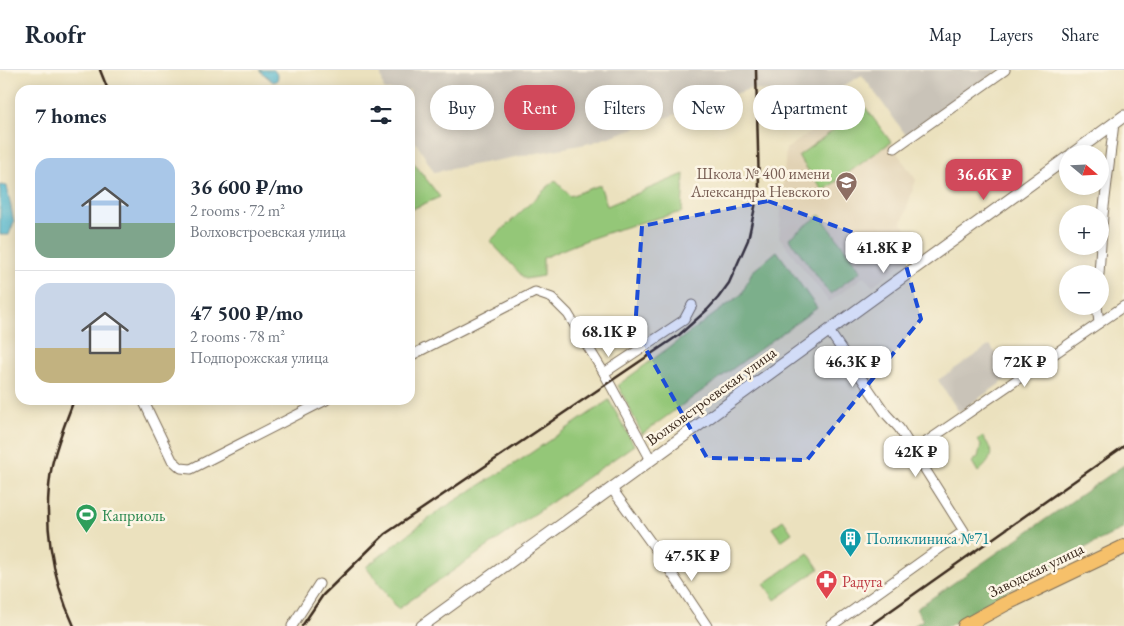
<!DOCTYPE html>
<meta charset="utf-8">
<style>
:root{--surface:#fff;--page:#f2f2f3;--text:#1f2937;--muted:#747a83;--line:#e0e1e3;--accent:#d1495b}
body{margin:0;font-family:"EB Garamond",serif;background:var(--page);color:var(--text);height:100vh;display:flex;flex-direction:column;font-size:19px;white-space:nowrap}
*{box-sizing:border-box;margin:0}
p{font-size:16px;color:var(--muted)}
.icon{flex:none;width:28px;height:28px;fill:none;stroke:currentColor;stroke-width:2;stroke-linecap:round;stroke-linejoin:round}
.map{position:relative;flex:1;overflow:hidden}
.details{position:absolute;left:15px;top:15px;width:400px;height:320px;display:flex;flex-direction:column;background:var(--surface);border-radius:15px;box-shadow:0 2px 12px #0003}
.details>*{flex:none}
.top-card{position:absolute;left:430px;top:15px;width:475px;height:45px;display:flex;gap:10px}
.needle{width:32px;rotate:109deg}
.fabs{position:absolute;left:1059px;top:75px;display:grid;gap:10px}
.fabs a{display:grid;place-items:center;width:50px;height:50px;border-radius:50%;background:var(--surface);box-shadow:0 2px 12px #0003;font-size:25px}
.price{position:absolute;translate:-50% -42px;padding:0 11px;border-radius:10px;background:#fff;color:#222;font-size:16px;line-height:32px;filter:drop-shadow(0 1px 2px #0008)}
.price::after{content:'';position:absolute;left:50%;top:30px;width:15px;height:11px;margin-left:-8px;background:inherit;clip-path:polygon(0 0,100% 0,50% 100%)}
.price.current{background:var(--accent);color:#fff}
ul{padding:0;list-style:none}
li{display:flex;align-items:center;gap:15px;height:125px;padding:0 20px}
li+li{border-top:1px solid var(--line)}
li span{display:grid;place-items:center;flex:none;width:140px;height:100px;border-radius:15px;color:#555}
li>.icon{margin-inline-start:auto}
span .icon{width:60px;height:60px;fill:#fffc;stroke-width:1}
li b{font-size:21px}
h2{display:flex;justify-content:space-between;align-items:center;height:60px;padding:0 20px;font-size:21px}
.chip{padding:0 18px;border-radius:22px;background:var(--surface);box-shadow:0 2px 12px #0003;font-size:18px;line-height:45px}
.chip.current{background:var(--accent);color:#fff}
header{display:flex;align-items:center;gap:30px;box-sizing:border-box;height:70px;padding:0 25px;background:var(--surface);border-bottom:1px solid var(--line)}
header strong{font-size:24px}
nav{display:flex;gap:28px;margin-inline-start:auto;font-size:18px}
.map>svg:first-child{display:block}
.built{fill:#e1d2b4}
.industrial{fill:#c9c3b8}
.green{fill:#94c778;stroke:#68784b}
.forest{fill:#77ac68;stroke:#596b43}
.water{fill:#4cb3cb;stroke:#446e74}
.lines{fill:none;stroke-linecap:round;stroke-linejoin:round}
.minor-casing{stroke:#796a56;stroke-width:11}
.tertiary-casing{stroke:#796a56;stroke-width:13}
.primary-casing{stroke:#796a56;stroke-width:16}
.minor{stroke:#fff;stroke-width:9}
.tertiary{stroke:#fff;stroke-width:11}
.primary{stroke:#f6c06b;stroke-width:14}
.rail{stroke:#3b2a1e;stroke-width:2.5}
.marked{fill:#1d4ed8;fill-opacity:0.2;stroke:#1d4ed8;stroke-width:4;stroke-dasharray:10 6;stroke-linejoin:round}
.labels{text-anchor:middle;dominant-baseline:central;stroke-width:5;stroke-linejoin:round;paint-order:stroke}
.education-label{font-size:16px;fill:#785e54;stroke:#fcf5e5;text-anchor:end}
.street-label{font-size:16px;fill:#3b2a1e;stroke:#fcf5e5}
.leisure-label{font-size:16px;fill:#27864d;stroke:#fcf5e5;text-anchor:start}
.culture-label{font-size:16px;fill:#0d838f;stroke:#fcf5e5;text-anchor:start}
.health-label{font-size:16px;fill:#be3a42;stroke:#fcf5e5;text-anchor:start}
</style>
<header>
<strong>Roofr</strong>
<nav><a>Map</a><a>Layers</a><a>Share</a></nav>
</header>
<div class="map">
<svg width="1124" height="556" viewBox="0 0 1124 556">
<rect width="100%" height="100%" fill="#fcf5e5"/>
<filter id="ink" filterUnits="userSpaceOnUse"><feTurbulence type="fractalNoise" baseFrequency=".02" numOctaves="2"/><feDisplacementMap in="SourceGraphic" scale="10" xChannelSelector="R" yChannelSelector="G"/><feConvolveMatrix kernelMatrix="1 2 1 2 8 2 1 2 1" color-interpolation-filters="sRGB"/></filter>
<filter id="wash" filterUnits="userSpaceOnUse"><feTurbulence type="fractalNoise" baseFrequency=".0096" numOctaves="4" result="noise"/><feDisplacementMap in="SourceGraphic" scale="20" xChannelSelector="R" yChannelSelector="G"/><feGaussianBlur stdDeviation="1.12" result="paint"/><feColorMatrix in="noise" values="0 0 0 0 0 0 0 0 0 0 0 0 0 0 0 0 0 1.4 0 .05"/><feComposite in="paint" operator="in"/></filter>
<g filter="url(#wash)">
<rect width="100%" height="100%" fill="#ebe1be"/>
<path class="built" d="M 859,28 L 916,110 L 902,153 L 922,179 L 872,216 L 864,206 L 829,232 L 779,167 L 786,79 Z"/>
<g class="industrial">
<path d="M 380,0 L 998,0 L 906,65 L 862,5 L 821,29 L 750,19 L 591,73 L 434,102 L 410,63 L 410,20 L 384,20 Z"/>
<path d="M 990,275 L 1011,306 L 959,342 L 938,310 Z"/>
</g>
<g class="green">
<path d="M 865,37 L 891,72 L 823,121 L 798,86 Z"/>
<path d="M 410,88 L 440,127 L 410,140 Z"/>
<path d="M 684,104 L 682,142 C 631,154 590,167 543,188 L 543,206 L 525,209 L 490,171 L 555,110 L 570,126 L 600,115 L 607,136 Z"/>
<path d="M 820,145 L 861,201 L 830,224 L 789,168 Z"/>
<path d="M 777,181 L 817,238 L 642,364 L 618,315 L 742,224 L 752,202 Z"/>
<path d="M 609,330 L 634,375 L 398,539 L 366,497 L 437,442 L 522,389 Z"/>
<path d="M 982,366 C 996,382 992,390 978,402 L 972,392 L 978,387 L 981,375 L 977,371 Z"/>
<path d="M 783,450 L 792,463 L 781,471 L 772,458 Z"/>
<path d="M 808,483 L 819,499 L 775,530 L 764,514 Z"/>
</g>
<path class="forest" d="M 1124,395 L 1124,458 L 1067,487 L 996,527 L 949,556 L 913,556 L 923,550 L 916,539 Z"/>
<g class="water">
<path d="M 259,0 L 274,0 L 278,6 L 277,11 L 273,12 Z"/>
<path d="M 0,115 L 7,116 L 14,152 L 9,165 L 0,165 Z"/>
</g>
</g>
<g filter="url(#ink)">
<g class="lines">
<defs>
<g id="minor">
<path d="M 895,78 L 1005,0"/>
<path d="M 1099,204 L 1103,145 L 1114,53"/>
<path d="M 1097,236 L 1099,253"/>
<path d="M 829,261 L 886,344 L 899,358 L 964,461 L 831,556"/>
<path d="M 410,286 L 535,222 L 552,228 L 568,244 L 604,303 L 651,390"/>
<path d="M 604,303 L 684,250 L 692,235"/>
<path d="M 143,330 L 172,390 L 181,398 L 191,399 L 326,330"/>
<path d="M 913,381 L 1124,236"/>
<path d="M 612,419 L 657,481 L 707,556"/>
<path d="M 292,556 L 319,514"/>
</g>
<g id="tertiary">
<path d="M 1072,84 L 1124,46"/>
<path d="M 422,556 L 1068,87"/>
</g>
<path id="primary" d="M 965,556 L 1005,534 L 1124,477"/>
</defs>
<use href="#minor" class="minor-casing"/>
<use href="#tertiary" class="tertiary-casing"/>
<use href="#primary" class="primary-casing"/>
<use href="#minor" class="minor"/>
<use href="#tertiary" class="tertiary"/>
<use href="#primary" class="primary"/>
<g class="rail">
<path d="M 100,0 L 108,20"/>
<path d="M 74,556 C 51,507 42,449 52,395 C 57,373 66,351 74,330"/>
<path d="M 302,556 L 323,525 L 385,464 L 679,265 L 707,240 L 718,228 L 729,213 L 748,170 L 759,118 L 756,0"/>
<path d="M 869,556 L 1124,376"/>
</g>
</g>
</g>
<path class="marked" d="M 768,131 L 902,181 L 921,249 L 807,390 L 707,388 L 635,260 L 642,156 Z"/>
<defs>
<symbol id="school-pin" viewBox="-11 -11 22 30"><path d="M0 17L-7.5 6A9.5 9.5 0 1 1 7.5 6Z" fill="#8d6e63" stroke="#fcf5e5"/><path d="M0-5L7-2L0 1L-7-2ZM-4 1L0 2.5L4 1V4Q0 6-4 4Z" fill="#fff"/></symbol>
<symbol id="stadium-pin" viewBox="-11 -11 22 30"><path d="M0 17L-7.5 6A9.5 9.5 0 1 1 7.5 6Z" fill="#2e9e5b" stroke="#fcf5e5"/><path d="M0-5a6.5 5 0 1 0 0 10a6.5 5 0 1 0 0-10ZM-3.5-1.8h7v3.6h-7Z" fill="#fff"/></symbol>
<symbol id="building-pin" viewBox="-11 -11 22 30"><path d="M0 17L-7.5 6A9.5 9.5 0 1 1 7.5 6Z" fill="#0f9aa8" stroke="#fcf5e5"/><path d="M-4-6H4V6H1V3H-1V6H-4ZM-2.5-4.3h1.7v1.8h-1.7ZM.8-4.3h1.7v1.8H.8ZM-2.5-1h1.7V.8h-1.7ZM.8-1h1.7V.8H.8Z" fill="#fff"/></symbol>
<symbol id="pharmacy-pin" viewBox="-11 -11 22 30"><path d="M0 17L-7.5 6A9.5 9.5 0 1 1 7.5 6Z" fill="#e0444e" stroke="#fcf5e5"/><path d="M-2-6h4v4h4v4h-4v4h-4v-4h-4v-4h4Z" fill="#fff"/></symbol>
</defs>
<g fill-rule="evenodd">
<use href="#school-pin" x="834" y="100" width="25" height="34"/>
<use href="#stadium-pin" x="74" y="432" width="25" height="34"/>
<use href="#building-pin" x="838" y="456" width="25" height="34"/>
<use href="#pharmacy-pin" x="814" y="498" width="25" height="34"/>
</g>
<g class="labels">
<g class="education-label">
<text x="830" y="103">Школа № 400 имени<tspan x="830" dy="18">Александра Невского</tspan></text>
</g>
<g class="street-label">
<text transform="translate(711 326) rotate(-36)">Волховстроевская улица</text>
<text transform="translate(1036 500) rotate(-26)">Заводская улица</text>
</g>
<g class="leisure-label">
<text x="102" y="445">Каприоль</text>
</g>
<g class="culture-label">
<text x="866" y="468">Поликлиника №71</text>
</g>
<g class="health-label">
<text x="842" y="511">Радуга</text>
</g>
</g>
</svg>
<div class="fabs">
<a><svg class="needle" viewBox="-14 -14 28 28"><path d="M0-13l5 13h-10z" fill="#e53935"/><path d="M0 13l5-13h-10z" fill="#747a83"/></svg></a>
<a>+</a>
<a>−</a>
</div>
<b class="price current" style="left:984px;top:131px">36.6K ₽</b>
<b class="price" style="left:884px;top:204px">41.8K ₽</b>
<b class="price" style="left:609px;top:288px">68.1K ₽</b>
<b class="price" style="left:853px;top:318px">46.3K ₽</b>
<b class="price" style="left:1025px;top:318px">72K ₽</b>
<b class="price" style="left:916px;top:408px">42K ₽</b>
<b class="price" style="left:692px;top:512px">47.5K ₽</b>
<div class="top-card">
<a class="chip">Buy</a>
<a class="chip current">Rent</a>
<a class="chip">Filters</a>
<a class="chip">New</a>
<a class="chip">Apartment</a>
</div>
<section class="details">
<h2>7 homes<svg class="icon" aria-label="filters" viewBox="0 0 24 24"><path d="M4 7h16M4 17h16"/><circle cx="9" cy="7" r="2"/><circle cx="15" cy="17" r="2"/></svg></h2>
<ul>
<li><span style="background:linear-gradient(#a9c7e8 65%,#7fa58c 0)"><svg class="icon" aria-label="home" viewBox="0 0 24 24"><path d="M3 11l9-7 9 7M6 9v11h12V9"/></svg></span><div><b>36 600 ₽/mo</b><p>2 rooms · 72 m²</p><p>Волховстроевская улица</p></div></li>
<li><span style="background:linear-gradient(#c9d6e8 65%,#c2b280 0)"><svg class="icon" aria-label="home" viewBox="0 0 24 24"><path d="M3 11l9-7 9 7M6 9v11h12V9"/></svg></span><div><b>47 500 ₽/mo</b><p>2 rooms · 78 m²</p><p>Подпорожская улица</p></div></li>
</ul>
</section>
</div>
